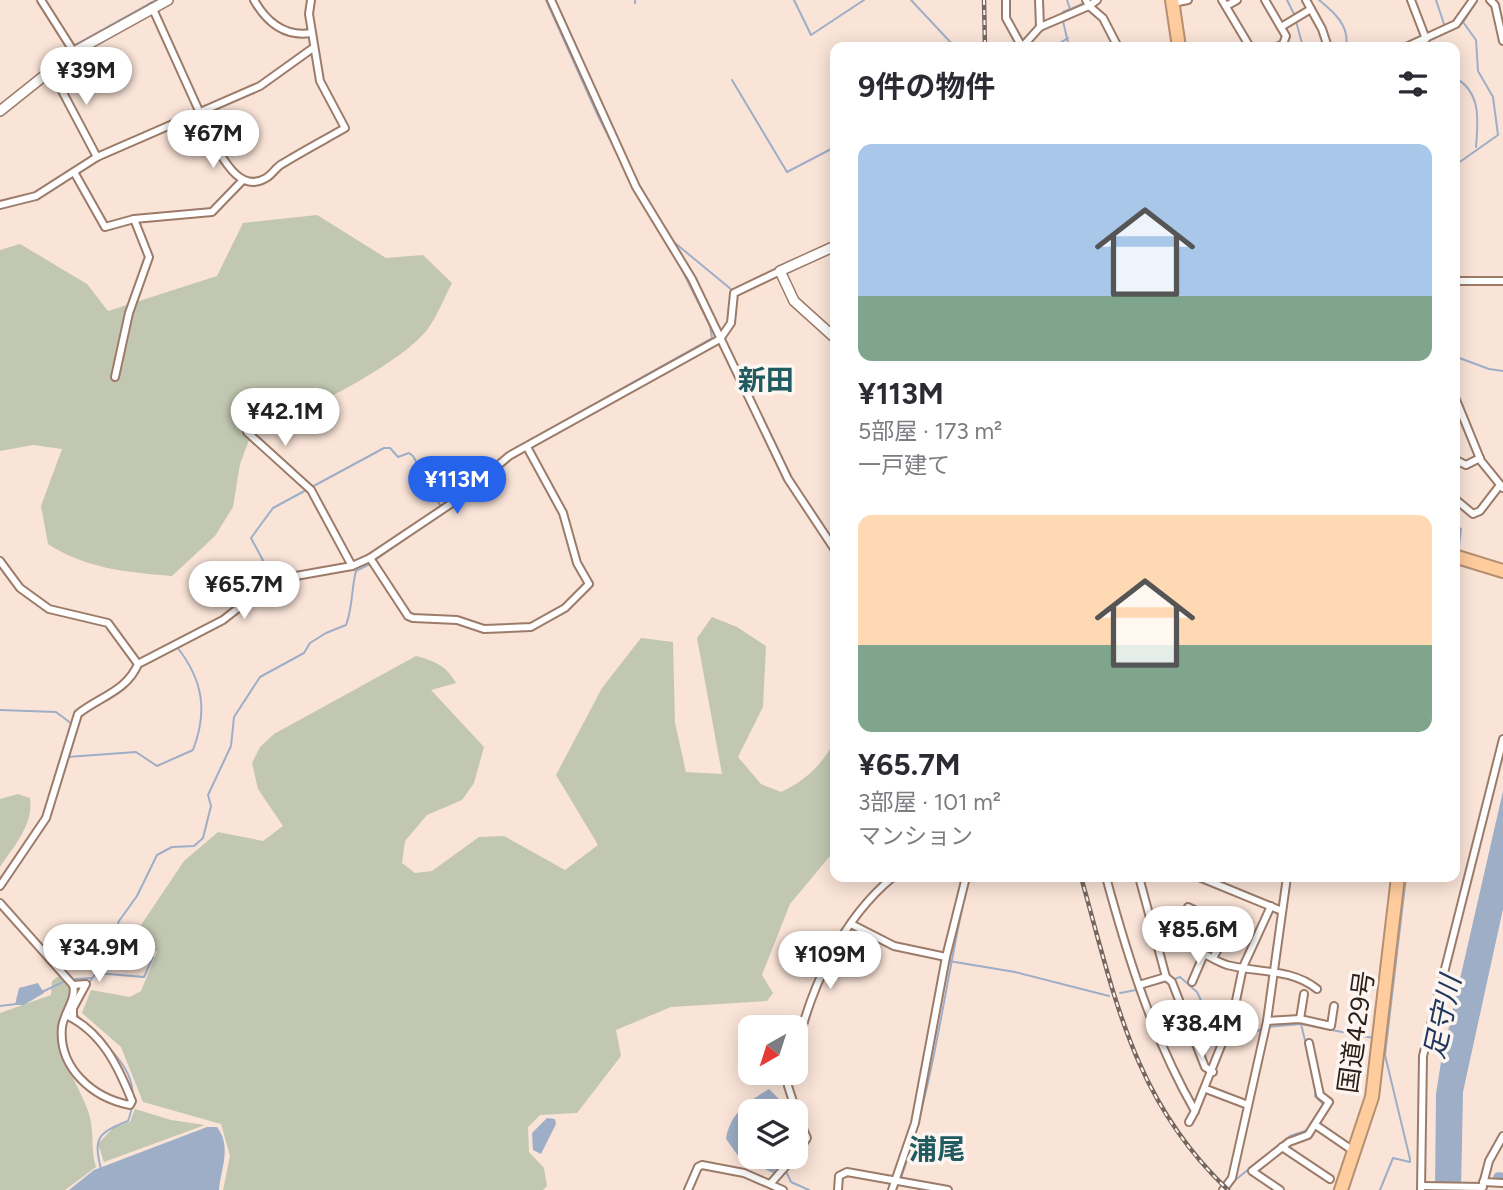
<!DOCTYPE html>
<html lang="ja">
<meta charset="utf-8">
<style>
:root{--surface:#fff;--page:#f7f7f7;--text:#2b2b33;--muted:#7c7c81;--accent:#2563eb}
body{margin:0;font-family:Figtree,"Noto Sans JP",sans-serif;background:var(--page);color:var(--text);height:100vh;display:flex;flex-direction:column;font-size:26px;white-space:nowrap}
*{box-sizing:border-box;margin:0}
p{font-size:23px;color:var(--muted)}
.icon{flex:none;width:38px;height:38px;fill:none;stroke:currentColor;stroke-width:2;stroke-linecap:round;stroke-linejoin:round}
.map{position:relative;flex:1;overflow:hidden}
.details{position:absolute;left:830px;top:42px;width:630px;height:840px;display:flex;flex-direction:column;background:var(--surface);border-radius:14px;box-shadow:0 4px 18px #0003}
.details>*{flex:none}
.needle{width:46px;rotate:219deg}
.fabs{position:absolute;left:738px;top:1015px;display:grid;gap:14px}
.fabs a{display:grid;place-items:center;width:70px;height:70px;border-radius:14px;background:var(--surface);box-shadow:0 4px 18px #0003;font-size:35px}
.price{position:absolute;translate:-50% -60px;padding:0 16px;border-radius:24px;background:#fff;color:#222;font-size:23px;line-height:46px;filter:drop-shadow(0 2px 4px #0008)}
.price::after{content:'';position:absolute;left:50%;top:42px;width:21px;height:16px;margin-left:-10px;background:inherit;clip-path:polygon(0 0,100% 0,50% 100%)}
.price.current{background:var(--accent);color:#fff}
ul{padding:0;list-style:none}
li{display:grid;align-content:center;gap:14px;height:371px;padding:0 28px}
li span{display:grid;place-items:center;height:217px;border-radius:14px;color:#555}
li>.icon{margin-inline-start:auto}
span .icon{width:126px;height:126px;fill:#fffc;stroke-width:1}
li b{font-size:30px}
h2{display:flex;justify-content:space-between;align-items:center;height:84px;padding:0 28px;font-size:30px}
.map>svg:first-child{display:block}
.green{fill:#c1c7b1}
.water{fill:#9eaec7}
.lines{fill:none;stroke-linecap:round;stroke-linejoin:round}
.stream{stroke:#9eaec7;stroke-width:2}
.river{stroke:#9eaec7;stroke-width:12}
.street-casing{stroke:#9c7b69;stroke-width:10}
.secondary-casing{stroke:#9c7b69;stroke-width:12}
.highway-casing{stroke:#b58f6f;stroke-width:16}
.street{stroke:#fff;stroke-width:6}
.secondary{stroke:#fff;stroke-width:9}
.highway{stroke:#ffcc9e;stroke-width:12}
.rail-casing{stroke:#76665d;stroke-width:4.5}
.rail{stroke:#fcf5f1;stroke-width:2;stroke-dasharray:5;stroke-linecap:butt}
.labels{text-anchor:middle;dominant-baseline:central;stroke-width:7;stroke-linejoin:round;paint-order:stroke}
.street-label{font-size:26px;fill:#2c1f18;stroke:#fcf5f1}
.neighbourhood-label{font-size:28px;font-weight:bold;fill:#205b5f;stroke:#fcf5f1}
.water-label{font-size:28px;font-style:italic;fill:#20365b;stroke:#fcf5f1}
</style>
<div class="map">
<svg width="1503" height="1190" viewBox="0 0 1503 1190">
<rect width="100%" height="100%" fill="#fae4d8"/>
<g class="green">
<path d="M 317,215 L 386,258 L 423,255 L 452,283 C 444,298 437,317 427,330 C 396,368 298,414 251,435 L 240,464 L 233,507 L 215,536 L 172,576 C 126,572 87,569 48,544 L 41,506 L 62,449 L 33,445 L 0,451 L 0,250 L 20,244 L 87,284 L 108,311 L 217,276 L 243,223 Z"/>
<path d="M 712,617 L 737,627 L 766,646 L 763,707 L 738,757 L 761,784 L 781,792 C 805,781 823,764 835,740 L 835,850 L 790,904 L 762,975 L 773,993 L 767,1001 L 671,1007 L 616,1030 L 621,1056 L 577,1113 L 540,1115 L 528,1127 L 529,1152 L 544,1168 L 547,1186 L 543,1190 L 223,1190 L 230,1156 L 221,1124 L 143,1102 L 121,1047 L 82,1013 L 91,990 L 130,997 L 141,991 L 157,952 L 135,934 L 184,861 L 218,832 L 263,841 L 283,826 L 258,789 L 252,763 L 260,747 L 274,734 L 416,656 C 434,661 446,665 456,683 L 431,690 L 484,747 L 474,783 L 462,800 L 427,815 L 405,841 L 402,863 L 415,873 L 432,871 L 479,837 L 504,836 L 565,870 L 598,845 L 556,775 L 602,688 L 641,638 L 673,642 L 675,723 L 686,772 L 722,774 L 697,638 Z"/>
<path d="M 18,794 L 30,798 C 34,824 14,846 0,867 L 0,799 Z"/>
<path d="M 60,975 L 72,990 C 68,1002 59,1018 59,1032 C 59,1060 81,1088 89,1114 C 95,1133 90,1149 96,1167 L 65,1190 L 0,1190 L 0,1013 L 51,995 L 52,981 Z"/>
<path d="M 135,1109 L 171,1120 L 205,1125 L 104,1162 L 98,1144 L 113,1128 L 130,1122 Z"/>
</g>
<g class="water">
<path d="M 1503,791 L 1503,909 L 1463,1092 L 1461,1190 L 1435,1190 L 1436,1094 L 1441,1062 Z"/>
<path d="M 38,983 L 44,993 L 24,1005 L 15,1005 L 19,988 Z"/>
<path d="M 769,1089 L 791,1111 L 751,1111 L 751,1157 L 790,1157 L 775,1174 L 739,1157 L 726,1139 C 730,1113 748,1102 769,1089 Z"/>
<path d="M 547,1118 L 555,1119 L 556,1124 L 541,1154 L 533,1150 L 532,1133 Z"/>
<path d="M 207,1127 L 217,1127 C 232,1147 221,1168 219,1190 L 69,1190 L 94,1170 Z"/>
</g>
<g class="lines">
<g class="stream">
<path d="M 546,0 L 598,116 L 644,206"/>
<path d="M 635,0 L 635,3"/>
<path d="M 794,0 L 811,35 L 864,0"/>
<path d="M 911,0 L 955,47"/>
<path d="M 1287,0 L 1295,16"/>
<path d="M 1319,0 C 1334,12 1350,26 1346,47"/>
<path d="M 1436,0 L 1445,27"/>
<path d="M 1071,9 L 1082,4"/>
<path d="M 1063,16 L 1063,12 L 1070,9 L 1067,0"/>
<path d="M 1063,21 L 1069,47"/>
<path d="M 1296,21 L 1303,47"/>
<path d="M 1464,21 L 1477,0"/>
<path d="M 1053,47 L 1068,38"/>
<path d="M 42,72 L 73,46 L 156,0"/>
<path d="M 1454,77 C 1482,92 1478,121 1476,147"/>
<path d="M 732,80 L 787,172 L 835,147"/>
<path d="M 0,105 L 8,99"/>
<path d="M 1454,166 L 1498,135 L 1493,97 L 1478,71 L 1476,40 L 1463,22 L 1460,25"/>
<path d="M 675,243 L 732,290"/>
<path d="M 1454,356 L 1489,369 L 1503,371"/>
<path d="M 440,507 L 514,449 L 712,338 L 710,326 L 678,262"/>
<path d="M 1454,523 L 1461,529 L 1459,546"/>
<path d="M 374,561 L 418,529"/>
<path d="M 1454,568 L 1456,564"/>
<path d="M 240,602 L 274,581 L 251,538 L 273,508 L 384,448 L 390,448 L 398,457 L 409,453 L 413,456 L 440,505"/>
<path d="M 0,710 L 56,712 L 72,724"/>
<path d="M 67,757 L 136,752 L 157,766 L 193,750 C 208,711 203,680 177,647"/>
<path d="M 949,961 L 1015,972 L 1109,996"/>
<path d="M 75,979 L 91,978"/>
<path d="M 1172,980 L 1180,977 L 1197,992 L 1214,1028 L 1248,1035 L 1262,1029"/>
<path d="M 89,983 L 96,973 L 144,977 L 153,957 L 122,935 L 117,926 L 119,921 L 137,896 L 157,855 L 172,847 L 194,846 L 203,838 L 211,806 L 208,795 L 231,746 L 234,717 L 260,677 L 304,653 L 310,643 L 326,633 L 346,625 C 353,607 351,590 356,571 L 370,564"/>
<path d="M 1142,988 L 1167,981"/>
<path d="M 42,992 L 65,981"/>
<path d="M 1120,993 L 1136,990"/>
<path d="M 82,998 L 75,1013 C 103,1047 148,1069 128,1121 C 98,1133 93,1137 101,1169"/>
<path d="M 0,1006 L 16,1004"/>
<path d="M 1301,1024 L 1310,1061"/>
<path d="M 1268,1027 L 1301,1024 L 1373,1038"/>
<path d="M 1316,1087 L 1315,1096 L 1324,1105"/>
<path d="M 785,1169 L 791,1182 L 809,1190"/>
<path d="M 901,1178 C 935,1083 945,980 968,882"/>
<path d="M 1234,1181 L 1290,1136 L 1308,1130"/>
<path d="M 1380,1190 L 1393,1158 L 1410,1162 L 1410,1159 L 1385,1055 L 1406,877"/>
</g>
<path class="river" d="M 1499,1178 L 1503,1179"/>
<defs>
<g id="street">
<path d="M 41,0 L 74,52"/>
<path d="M 254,0 C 267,23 285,37 311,33"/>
<path d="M 551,0 L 636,187 L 692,279 L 788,479 L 835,550"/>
<path d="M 1006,0 L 1006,18 L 1022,47 L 1040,27 L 1089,6 L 1086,0"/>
<path d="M 1039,0 L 1040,27"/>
<path d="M 1097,0 L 1089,6 L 1103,18 L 1118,47"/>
<path d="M 1222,0 L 1250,47"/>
<path d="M 1265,0 L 1286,36 L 1283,44 L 1276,47"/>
<path d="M 1306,0 L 1322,29 L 1328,47"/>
<path d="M 1411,0 L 1426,39"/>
<path d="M 1490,0 L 1495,5 L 1503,41"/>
<path d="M 1173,3 L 1188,0"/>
<path d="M 1226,6 L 1237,0"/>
<path d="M 152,7 L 214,144 C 225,162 241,193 266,178 C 273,174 276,167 282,164 C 303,151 324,140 345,128 L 320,81 L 309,14 L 311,0"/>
<path d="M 1281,27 L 1311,9"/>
<path d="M 1406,47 L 1456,24 L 1473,0"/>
<path d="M 51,70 L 97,157"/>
<path d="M 74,172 L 105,227 L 134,219 L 149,257 L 129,313 L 115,377"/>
<path d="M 0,205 L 36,196 L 97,157 L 260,86 L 313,48"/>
<path d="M 134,219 L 212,212 L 242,181"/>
<path d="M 1454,281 L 1503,281"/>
<path d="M 1454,395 L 1481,461 L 1503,488"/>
<path d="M 247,432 L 311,490 L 352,566"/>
<path d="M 1454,459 L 1466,465 L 1480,458"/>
<path d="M 1454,498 L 1473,514 L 1480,511 L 1500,485"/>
<path d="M 370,558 L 408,616 L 413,618 L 457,620 L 484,629 L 531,627 L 565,608 L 589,584 L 577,563 L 563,513 L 527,447"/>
<path d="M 0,561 L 20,588 L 49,609 L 108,623 L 138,664"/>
<path d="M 1106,877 C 1128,958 1153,1038 1195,1111 L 1223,1041"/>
<path d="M 1139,877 L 1166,977 L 1172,982 L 1205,1067 L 1213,1072"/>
<path d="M 1199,877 L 1282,911"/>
<path d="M 0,886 L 46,818 L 78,714 C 99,697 127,691 138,664 L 223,620 L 255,595 L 290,577 L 352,566 L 370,558 L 461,497 L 509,456 L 720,339 L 731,323 L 734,293 L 780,271"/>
<path d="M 0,903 L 73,985 C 77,999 64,1012 62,1027 C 58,1068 93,1098 130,1105 L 132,1101 C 118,1066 102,1032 66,1015"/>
<path d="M 851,924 L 894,946 L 946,957"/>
<path d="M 1213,958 L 1230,927 L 1188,907 L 1183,917 L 1192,947 C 1203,953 1215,961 1227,965 C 1257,973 1291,968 1317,989"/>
<path d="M 1192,982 L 1204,954"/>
<path d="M 73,985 L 86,984 L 73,1008 L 73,1018"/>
<path d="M 1139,985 L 1166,977"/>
<path d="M 1300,1019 L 1304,994"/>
<path d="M 1232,1020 L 1243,967 L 1271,906"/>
<path d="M 1267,1021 L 1300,1019 L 1331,1026 L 1334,1006"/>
<path d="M 796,1052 C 810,988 842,919 893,877"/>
<path d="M 789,1073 L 788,1086 L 796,1111"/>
<path d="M 1206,1089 L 1248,1105"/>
<path d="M 796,1113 L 807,1138 L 796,1154"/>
<path d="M 1189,1122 L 1195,1111"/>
<path d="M 1317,1126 L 1355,1152"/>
<path d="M 1282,1147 L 1330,1179"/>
<path d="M 1483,1182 L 1503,1183"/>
<path d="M 771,1183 L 794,1157"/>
<path d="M 1422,1186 L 1483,1187"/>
<path d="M 1482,1188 L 1489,1161 L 1503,1136"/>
<path d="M 688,1190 L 698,1167 L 702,1165 L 744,1173 L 783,1190"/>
<path d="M 838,1190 L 839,1176 L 847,1172 L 948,1190"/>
<path d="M 892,1190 L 915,1123 L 946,957 L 966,877"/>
<path d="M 1223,1190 L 1232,1178 L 1267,1021 L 1287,877"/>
<path d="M 1280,1190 L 1252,1171 L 1289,1142 L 1308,1135 L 1329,1102 L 1320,1095 L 1309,1043"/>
<path d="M 1421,1190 L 1423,1056 L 1503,739"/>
</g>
<g id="secondary">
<path d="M 0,111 L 74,52 L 168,0"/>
<path d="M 835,246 L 780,271 L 794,301 L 835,338"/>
</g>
<g id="highway">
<path d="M 1172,0 L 1179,47"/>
<path d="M 1454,556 L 1503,571"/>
<path d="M 1341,1190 L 1372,1097 L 1398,877"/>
</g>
</defs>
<use href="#street" class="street-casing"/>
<use href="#secondary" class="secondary-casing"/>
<use href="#highway" class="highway-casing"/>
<use href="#street" class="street"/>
<use href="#secondary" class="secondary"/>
<use href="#highway" class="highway"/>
<defs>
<g id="rail">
<path d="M 984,0 L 985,47"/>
<path d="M 1081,877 C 1115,997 1133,1100 1228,1190"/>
</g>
</defs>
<use href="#rail" class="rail-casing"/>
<use href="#rail" class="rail"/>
</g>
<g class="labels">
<g class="street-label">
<text transform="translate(1356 1032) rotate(-82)">国道429号</text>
</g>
<g class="neighbourhood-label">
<text x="766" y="380">新田</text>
<text x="937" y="1149">浦尾</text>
</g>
<g class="water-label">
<text transform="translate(1442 1017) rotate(-78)">足守川</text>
</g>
</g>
</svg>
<div class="fabs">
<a><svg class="needle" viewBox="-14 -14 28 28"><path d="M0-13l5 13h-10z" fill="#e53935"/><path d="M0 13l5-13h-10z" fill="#7c7c81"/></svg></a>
<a><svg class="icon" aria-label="layers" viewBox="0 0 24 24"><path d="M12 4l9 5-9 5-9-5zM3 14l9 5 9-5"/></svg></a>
</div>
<b class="price" style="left:86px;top:107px">¥39M</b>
<b class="price" style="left:213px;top:170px">¥67M</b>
<b class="price" style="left:285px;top:448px">¥42.1M</b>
<b class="price current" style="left:457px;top:516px">¥113M</b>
<b class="price" style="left:244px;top:621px">¥65.7M</b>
<b class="price" style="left:1198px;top:966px">¥85.6M</b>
<b class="price" style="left:99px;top:984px">¥34.9M</b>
<b class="price" style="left:830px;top:991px">¥109M</b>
<b class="price" style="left:1202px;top:1060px">¥38.4M</b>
<section class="details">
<h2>9件の物件<svg class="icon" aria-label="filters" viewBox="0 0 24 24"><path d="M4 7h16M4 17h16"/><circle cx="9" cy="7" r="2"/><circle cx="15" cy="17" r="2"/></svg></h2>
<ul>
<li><span style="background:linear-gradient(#a9c7e8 70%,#7fa58c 0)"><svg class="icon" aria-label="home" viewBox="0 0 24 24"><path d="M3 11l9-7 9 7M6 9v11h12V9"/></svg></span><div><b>¥113M</b><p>5部屋 · 173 m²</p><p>一戸建て</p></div></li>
<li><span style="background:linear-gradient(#ffd9b3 60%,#7fa58c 0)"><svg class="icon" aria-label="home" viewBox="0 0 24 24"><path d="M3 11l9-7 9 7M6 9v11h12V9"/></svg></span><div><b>¥65.7M</b><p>3部屋 · 101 m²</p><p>マンション</p></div></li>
</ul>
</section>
</div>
